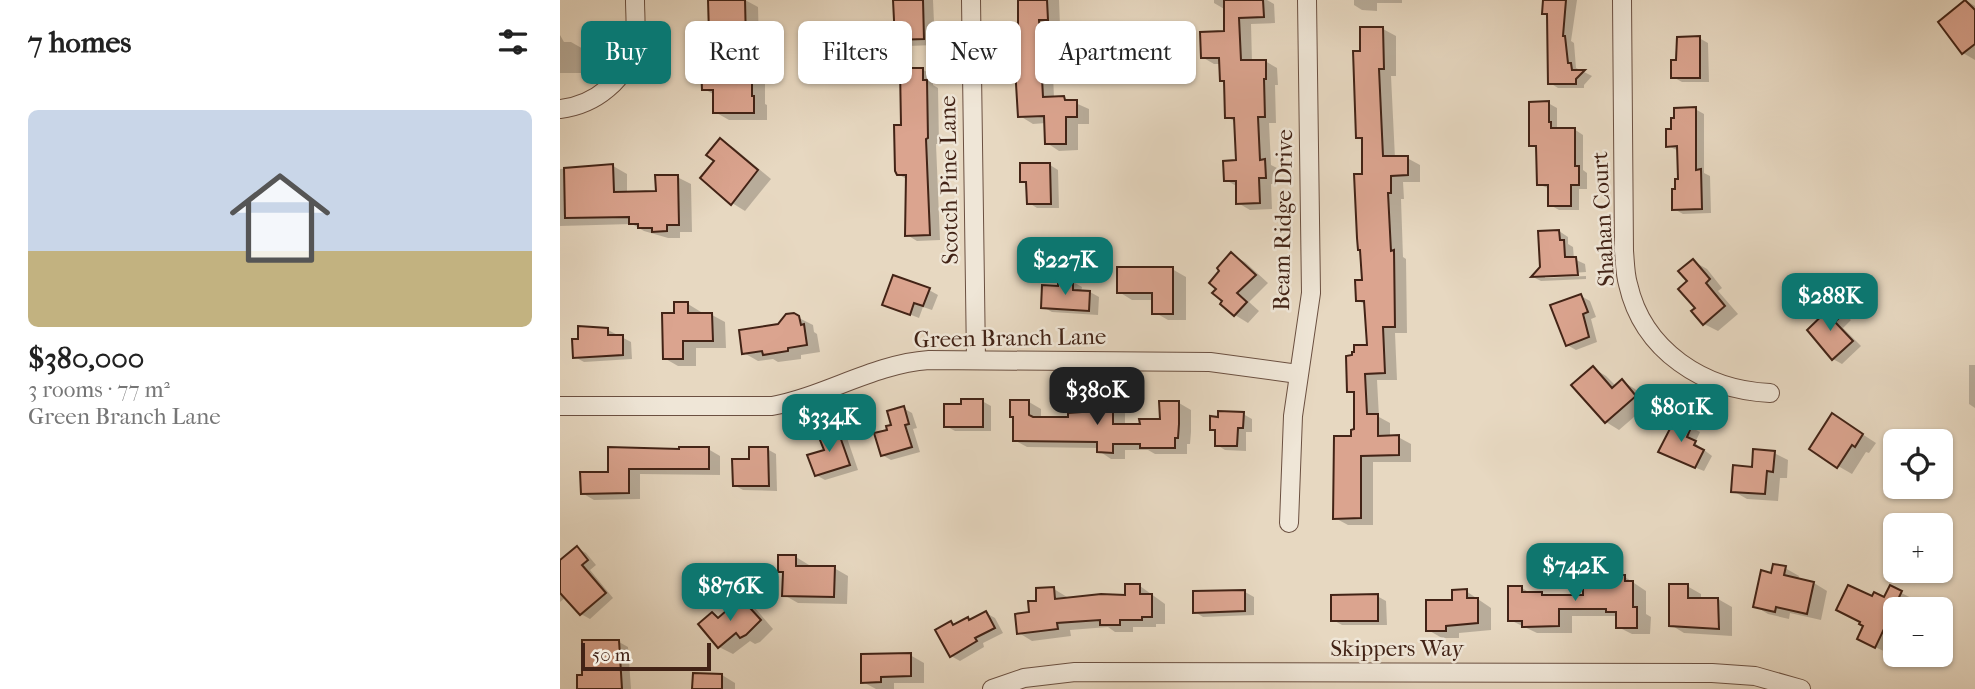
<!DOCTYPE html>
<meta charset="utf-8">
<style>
:root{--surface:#fff;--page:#f6f6f6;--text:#222;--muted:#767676;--line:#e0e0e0;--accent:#0f766e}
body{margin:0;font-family:"IM FELL French Canon",serif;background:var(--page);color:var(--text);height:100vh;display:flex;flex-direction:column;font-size:26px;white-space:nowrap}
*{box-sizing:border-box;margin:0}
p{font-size:23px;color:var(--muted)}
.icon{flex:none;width:38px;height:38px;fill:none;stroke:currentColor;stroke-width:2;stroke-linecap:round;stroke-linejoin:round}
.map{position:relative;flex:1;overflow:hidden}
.side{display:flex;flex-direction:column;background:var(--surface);width:560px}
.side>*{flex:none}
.hud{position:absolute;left:21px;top:21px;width:665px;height:63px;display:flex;gap:14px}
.controls{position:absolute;left:1323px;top:429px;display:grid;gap:14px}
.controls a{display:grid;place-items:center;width:70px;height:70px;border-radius:10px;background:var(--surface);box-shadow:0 2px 5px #0004;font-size:35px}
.scale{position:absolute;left:21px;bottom:18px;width:130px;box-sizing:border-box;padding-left:7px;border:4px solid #422316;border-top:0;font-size:19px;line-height:24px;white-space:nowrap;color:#422316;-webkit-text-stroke:5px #efe6d7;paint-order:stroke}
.price{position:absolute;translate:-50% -60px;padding:0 16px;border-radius:14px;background:var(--accent);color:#fff;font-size:23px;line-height:46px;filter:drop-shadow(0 2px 4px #0008)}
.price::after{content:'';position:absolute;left:50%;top:42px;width:21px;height:16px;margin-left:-10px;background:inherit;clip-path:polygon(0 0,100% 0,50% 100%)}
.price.active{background:#222;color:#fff}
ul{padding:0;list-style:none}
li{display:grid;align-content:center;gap:14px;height:371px;padding:0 28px}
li+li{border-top:2px solid var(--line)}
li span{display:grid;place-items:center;height:217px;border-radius:10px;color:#555}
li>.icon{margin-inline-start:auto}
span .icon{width:126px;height:126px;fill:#fffc;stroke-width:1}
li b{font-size:30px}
h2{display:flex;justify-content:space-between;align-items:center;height:84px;padding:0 28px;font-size:30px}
.pill{padding:0 24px;border-radius:10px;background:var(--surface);box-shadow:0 2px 5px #0004;font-size:24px;line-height:63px}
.pill.active{background:var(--accent);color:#fff}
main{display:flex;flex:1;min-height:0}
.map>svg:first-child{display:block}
.shadow{fill:#0003}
.building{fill:#dba48f;stroke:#422316;stroke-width:2}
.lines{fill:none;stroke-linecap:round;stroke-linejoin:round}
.minor-casing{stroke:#6b5041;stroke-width:20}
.minor{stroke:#efe6d7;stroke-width:18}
.labels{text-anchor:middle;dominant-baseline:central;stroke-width:5;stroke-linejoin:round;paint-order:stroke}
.street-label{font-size:23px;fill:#422316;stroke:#efe6d7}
</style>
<main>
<section class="side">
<h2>7 homes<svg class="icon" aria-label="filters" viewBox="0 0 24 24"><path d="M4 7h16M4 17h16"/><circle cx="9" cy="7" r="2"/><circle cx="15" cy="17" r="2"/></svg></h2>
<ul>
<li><span style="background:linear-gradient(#c9d6e8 65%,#c2b280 0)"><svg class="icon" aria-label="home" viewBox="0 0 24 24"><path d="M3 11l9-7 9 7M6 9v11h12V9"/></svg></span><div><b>$380,000</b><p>3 rooms · 77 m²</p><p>Green Branch Lane</p></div></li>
</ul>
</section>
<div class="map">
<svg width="1415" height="689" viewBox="0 0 1415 689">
<rect width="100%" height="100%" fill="#e7d8c1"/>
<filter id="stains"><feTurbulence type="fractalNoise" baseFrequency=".00286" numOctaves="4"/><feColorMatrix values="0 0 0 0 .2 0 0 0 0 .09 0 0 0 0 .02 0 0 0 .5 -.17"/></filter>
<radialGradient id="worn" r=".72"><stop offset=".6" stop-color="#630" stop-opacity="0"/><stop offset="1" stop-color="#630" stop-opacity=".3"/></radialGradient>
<g class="shadow">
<path d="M 150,0 L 185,0 L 198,7 L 199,45 L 210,51 L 210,61 L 205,62 L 205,104 L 207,105 L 207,120 L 169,120 L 155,112 L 155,95 L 144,89 L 151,35 Z"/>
<path d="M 335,0 L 373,0 L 375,45 L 348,46 L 336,39 Z"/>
<path d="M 460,0 L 499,0 L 500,26 L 491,27 L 494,98 L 504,98 L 529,109 L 529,124 L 518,124 L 518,150 L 499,151 L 487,143 L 486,123 L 473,124 L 460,116 Z"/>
<path d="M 654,0 L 707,0 L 714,4 L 715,23 L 691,24 L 692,62 L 705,61 L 717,68 L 718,85 L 715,85 L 716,123 L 709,123 L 711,165 L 717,168 L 717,184 L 711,184 L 712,209 L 690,210 L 678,203 L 678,187 L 666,180 L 677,162 L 676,122 L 667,117 L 665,82 L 661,80 L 661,64 L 654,64 L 642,57 L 666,33 L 666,10 L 654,3 Z"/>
<path d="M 794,0 L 842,0 L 842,3 L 817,3 L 817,11 L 802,10 L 794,5 Z"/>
<path d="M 985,0 L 1017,0 L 1011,41 L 1014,43 L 1016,68 L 1032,76 L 1024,85 L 1024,88 L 998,88 L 990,83 L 989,16 L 984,13 Z"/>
<path d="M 1407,1 L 1415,6 L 1415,60 L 1403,53 L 1380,23 Z"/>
<path d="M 823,29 L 836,36 L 836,76 L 831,76 L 835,158 L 847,158 L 860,165 L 860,182 L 843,182 L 844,199 L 841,199 L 843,257 L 846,259 L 847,333 L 835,333 L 837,380 L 817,380 L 819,417 L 830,423 L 830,437 L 838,437 L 851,444 L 851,462 L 813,462 L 813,525 L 788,525 L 775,518 L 792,437 L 796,431 L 796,395 L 789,391 L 809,346 L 806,305 L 797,300 L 804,282 L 803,141 L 798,137 L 802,53 Z"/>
<path d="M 0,35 L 4,42 L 11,42 L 25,50 L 25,73 L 0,73 Z"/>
<path d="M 1139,38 L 1148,43 L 1149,82 L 1122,82 L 1113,77 L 1117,62 Z"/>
<path d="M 362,69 L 373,76 L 373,85 L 378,88 L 379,144 L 376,144 L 380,240 L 357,241 L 347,235 L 348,180 L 338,174 L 342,127 Z"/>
<path d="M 988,103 L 997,108 L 997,128 L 1014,129 L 1023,135 L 1023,170 L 1027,173 L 1027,189 L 1019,189 L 1019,210 L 999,210 L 990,205 L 990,189 L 978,184 L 978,149 L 971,145 Z"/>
<path d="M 1135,109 L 1144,114 L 1144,173 L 1150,176 L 1151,213 L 1123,214 L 1114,209 L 1120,181 L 1119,151 L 1108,146 L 1112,131 Z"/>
<path d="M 161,140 L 174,148 L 211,179 L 185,211 L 172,203 L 157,161 Z"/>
<path d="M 490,165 L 498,170 L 499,208 L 477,208 L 469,203 L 468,185 L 462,181 Z"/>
<path d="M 53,166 L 67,174 L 67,193 L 98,193 L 117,177 L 131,184 L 132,232 L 120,232 L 120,238 L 108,238 L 84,231 L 72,224 L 0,226 L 0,169 Z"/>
<path d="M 999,231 L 1008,237 L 1008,244 L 1013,247 L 1014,259 L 1025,264 L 1026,272 L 985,275 L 985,278 L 1026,276 L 1026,279 L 981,281 L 973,277 L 982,267 Z"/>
<path d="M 672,255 L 685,262 L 708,283 L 689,302 L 699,311 L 688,323 L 675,315 L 664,301 Z"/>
<path d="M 1133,261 L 1147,269 L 1162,288 L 1158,291 L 1178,314 L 1158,331 L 1144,324 L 1137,308 L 1129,282 Z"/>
<path d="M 612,269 L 626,277 L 626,320 L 608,320 L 594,312 L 594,300 L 572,300 L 559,292 Z"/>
<path d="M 513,282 L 522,287 L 521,292 L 530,292 L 539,297 L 538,315 L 492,312 L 483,307 L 499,288 Z"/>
<path d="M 369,290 L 378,295 L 372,310 L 363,307 L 359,318 L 324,304 Z"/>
<path d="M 1021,296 L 1030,301 L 1036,317 L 1031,319 L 1037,342 L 1016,350 L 1007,345 Z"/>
<path d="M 128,304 L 141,312 L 141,315 L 152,315 L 165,322 L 166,348 L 136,348 L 136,366 L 118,366 L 104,358 L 115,315 Z"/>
<path d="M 1274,306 L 1291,320 L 1283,328 L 1301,346 L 1282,364 L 1273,359 Z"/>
<path d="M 233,315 L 253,325 L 254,332 L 257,334 L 260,352 L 241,355 L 241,359 L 218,362 L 213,359 L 198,361 L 184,353 Z"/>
<path d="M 48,330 L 71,342 L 72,359 L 24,362 L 15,357 Z"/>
<path d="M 1409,365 L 1415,365 L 1415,408 L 1409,404 Z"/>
<path d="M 1033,368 L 1046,376 L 1056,386 L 1062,381 L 1075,389 L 1089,404 L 1059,430 L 1046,422 Z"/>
<path d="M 422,401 L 431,406 L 431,431 L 395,431 L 386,426 Z"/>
<path d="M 469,402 L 481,409 L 481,418 L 510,419 L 537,413 L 552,404 L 565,411 L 565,426 L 581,426 L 601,421 L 619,403 L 631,410 L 631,432 L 630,444 L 627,444 L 627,454 L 595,454 L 588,450 L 565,450 L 565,459 L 551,459 L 539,451 L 539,448 L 467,447 L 454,440 Z"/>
<path d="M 343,408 L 352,413 L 357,428 L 353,429 L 360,452 L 331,460 L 322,455 L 329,431 Z"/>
<path d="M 683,414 L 692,419 L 692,432 L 686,432 L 686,451 L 665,450 L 657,445 L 657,432 L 652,429 Z"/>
<path d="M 1117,420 L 1140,432 L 1135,443 L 1152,456 L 1144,471 L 1109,457 Z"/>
<path d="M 1285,423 L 1316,443 L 1309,453 L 1306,452 L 1292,474 L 1278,466 Z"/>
<path d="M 277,430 L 286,435 L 298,470 L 265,480 L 256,475 Z"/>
<path d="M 148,449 L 160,456 L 160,475 L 80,474 L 80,499 L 34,500 L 22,493 L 50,474 L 121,451 Z"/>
<path d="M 207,449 L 216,454 L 217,491 L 183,490 L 174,485 L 191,461 Z"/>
<path d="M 1214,453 L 1228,460 L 1227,478 L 1220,478 L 1218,501 L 1187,499 L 1173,491 L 1194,469 Z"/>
<path d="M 17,548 L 26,553 L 36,565 L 30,570 L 53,598 L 30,619 L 21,614 L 6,597 L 0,602 L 0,563 Z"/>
<path d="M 236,557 L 249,565 L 249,568 L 274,568 L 288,576 L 287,604 L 238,603 L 224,595 L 225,573 L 219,571 Z"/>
<path d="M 1225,568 L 1239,576 L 1238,580 L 1254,583 L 1267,591 L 1261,620 L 1230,613 L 1229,619 L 1208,614 L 1195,606 L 1212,575 Z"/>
<path d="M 1065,577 L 1086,591 L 1086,614 L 1091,617 L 1090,634 L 1072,634 L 1058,627 L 1056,616 L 1012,616 L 1012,633 L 977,633 L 950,620 L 962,588 L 972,594 L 982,594 L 987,597 L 1025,596 L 1047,583 Z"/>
<path d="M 580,586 L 605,604 L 605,624 L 596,624 L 596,627 L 573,627 L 573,632 L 555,632 L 548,627 L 510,630 L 511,636 L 472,641 L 459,633 L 478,602 L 494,589 L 507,597 L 507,599 L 567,596 Z"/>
<path d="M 1127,586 L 1141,594 L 1141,599 L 1158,599 L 1172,607 L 1172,636 L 1124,633 L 1111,625 Z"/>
<path d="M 1330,587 L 1355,600 L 1351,609 L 1335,609 L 1335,642 L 1330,654 L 1313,646 L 1302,622 L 1313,599 L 1325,599 Z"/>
<path d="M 906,591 L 931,608 L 931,630 L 899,633 L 899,638 L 882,638 L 868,630 Z"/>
<path d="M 685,592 L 694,597 L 694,615 L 643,617 L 635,612 Z"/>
<path d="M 817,596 L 826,601 L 827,625 L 782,625 L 773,620 Z"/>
<path d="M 181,600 L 195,608 L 213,629 L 200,642 L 195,644 L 190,641 L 173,654 L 159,647 L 152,614 L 160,618 Z"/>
<path d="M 426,613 L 435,618 L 443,633 L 423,643 L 424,647 L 400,661 L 391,656 L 391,623 L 395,626 Z"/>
<path d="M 59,642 L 68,647 L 71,689 L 19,689 L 24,677 Z"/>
<path d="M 350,655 L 364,663 L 364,683 L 334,683 L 334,689 L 316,689 L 303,682 Z"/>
<path d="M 162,675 L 175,683 L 175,689 L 134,689 Z"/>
</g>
<g class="building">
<path d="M 148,0 L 185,0 L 186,42 L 197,41 L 197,55 L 192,55 L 192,96 L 194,96 L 194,113 L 153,113 L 153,90 L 142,90 L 140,34 L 149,34 Z"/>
<path d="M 333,0 L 363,0 L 364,39 L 335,40 Z"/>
<path d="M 458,0 L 487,0 L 488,20 L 479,20 L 483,97 L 504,96 L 505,100 L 517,100 L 517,117 L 506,117 L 506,144 L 485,144 L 484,116 L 458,117 L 453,34 L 458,34 Z"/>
<path d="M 664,0 L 703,0 L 704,17 L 679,18 L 681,60 L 706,60 L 706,79 L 704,79 L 705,117 L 698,117 L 700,160 L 705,159 L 706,178 L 699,178 L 700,203 L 676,204 L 676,181 L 664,181 L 663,161 L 676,160 L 674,118 L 665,118 L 664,81 L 660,81 L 659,58 L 641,58 L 640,32 L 664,31 Z"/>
<path d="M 983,0 L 1006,0 L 1003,36 L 1005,36 L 1008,63 L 1011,63 L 1012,70 L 1025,70 L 1016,79 L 1016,84 L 988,84 L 987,14 L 982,14 Z"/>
<path d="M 1405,0 L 1415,10 L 1415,44 L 1402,54 L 1378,22 Z"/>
<path d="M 800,27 L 823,27 L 824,69 L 819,69 L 823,156 L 848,156 L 848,175 L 831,176 L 831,193 L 828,193 L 831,251 L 834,250 L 835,327 L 823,327 L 825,373 L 805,374 L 807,414 L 818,414 L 818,436 L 839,435 L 839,455 L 801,456 L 801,518 L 773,519 L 774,436 L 791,436 L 791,430 L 794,429 L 794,392 L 787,392 L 786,356 L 792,355 L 792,352 L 794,352 L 794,345 L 807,345 L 804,301 L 796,301 L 795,280 L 802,280 L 800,250 L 798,250 L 797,238 L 794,174 L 802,174 L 802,138 L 796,138 L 793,51 L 800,51 Z"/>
<path d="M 1140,36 L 1140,78 L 1111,78 L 1111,60 L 1116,60 L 1117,37 Z"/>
<path d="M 340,68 L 363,68 L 363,80 L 367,80 L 368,138 L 366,139 L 370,235 L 345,236 L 346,175 L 337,175 L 335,171 L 334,125 L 341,125 Z"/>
<path d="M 989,101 L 989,122 L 991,122 L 991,128 L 1015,128 L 1015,166 L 1019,166 L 1019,185 L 1011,185 L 1011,206 L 988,206 L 988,185 L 977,185 L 976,146 L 969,146 L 969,102 Z"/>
<path d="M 1136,107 L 1136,170 L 1141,169 L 1142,209 L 1112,210 L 1112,189 L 1115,189 L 1115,179 L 1118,179 L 1117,146 L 1106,147 L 1106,129 L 1111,129 L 1111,118 L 1114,118 L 1114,108 Z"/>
<path d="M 160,138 L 198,170 L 171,205 L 140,178 L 154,161 L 146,155 Z"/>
<path d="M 460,163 L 490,163 L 491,204 L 467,204 L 466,182 L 460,182 Z"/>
<path d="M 53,164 L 54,192 L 96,191 L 95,175 L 118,175 L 119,225 L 107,225 L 107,231 L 92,232 L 92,228 L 78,228 L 78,224 L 69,224 L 69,217 L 5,218 L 4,168 Z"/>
<path d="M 999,230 L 1000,240 L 1004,240 L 1005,257 L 1016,257 L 1018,275 L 971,277 L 980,267 L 978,231 Z"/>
<path d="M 671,252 L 696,275 L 677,293 L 687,302 L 674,316 L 660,304 L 662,301 L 652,293 L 656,289 L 649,283 L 659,271 L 657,268 Z"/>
<path d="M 1133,259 L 1150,279 L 1146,283 L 1165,306 L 1143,325 L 1131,311 L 1135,308 L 1118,289 L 1127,281 L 1118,271 Z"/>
<path d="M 557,267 L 613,267 L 613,314 L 592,314 L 592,293 L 557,293 Z"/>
<path d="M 333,275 L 370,288 L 363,306 L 354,303 L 350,315 L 322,305 Z"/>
<path d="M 498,279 L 513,280 L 513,290 L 530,291 L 529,311 L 481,308 L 482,285 L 498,286 Z"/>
<path d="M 1021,294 L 1028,312 L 1023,314 L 1029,337 L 1006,346 L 990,305 Z"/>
<path d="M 114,302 L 128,302 L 128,313 L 152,313 L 153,341 L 123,341 L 123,359 L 103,359 L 102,313 L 114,313 Z"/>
<path d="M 1274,304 L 1283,314 L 1275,322 L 1293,341 L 1272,360 L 1247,330 Z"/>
<path d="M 234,313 L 239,316 L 241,325 L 244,324 L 247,345 L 228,348 L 228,351 L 203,355 L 202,351 L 182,354 L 179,330 L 218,324 L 226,314 Z"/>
<path d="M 18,326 L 48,328 L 48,335 L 63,335 L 63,355 L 13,358 L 12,339 L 18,339 Z"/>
<path d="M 1033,366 L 1052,388 L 1062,379 L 1076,396 L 1045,423 L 1011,385 Z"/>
<path d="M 401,399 L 423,399 L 423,427 L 384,427 L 384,404 L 401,404 Z"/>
<path d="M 450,400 L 469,400 L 469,415 L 473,417 L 508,417 L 508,413 L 535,411 L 535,402 L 553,402 L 553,424 L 580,424 L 579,419 L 600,419 L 599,401 L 619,401 L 619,424 L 618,438 L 615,438 L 615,448 L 580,448 L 580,444 L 553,444 L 553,453 L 537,452 L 537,442 L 453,441 L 453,417 L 450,417 Z"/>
<path d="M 344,406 L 349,424 L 345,425 L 352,447 L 321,456 L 314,433 L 327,430 L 326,426 L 331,425 L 327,411 Z"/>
<path d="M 658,411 L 684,412 L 683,428 L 678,428 L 677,446 L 655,446 L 655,430 L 650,430 L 650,416 L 658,417 Z"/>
<path d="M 1272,413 L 1303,434 L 1295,447 L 1292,445 L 1277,468 L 1249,449 Z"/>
<path d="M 1116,417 L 1132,425 L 1127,437 L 1136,441 L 1134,445 L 1144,450 L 1135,468 L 1098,452 Z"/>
<path d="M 277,428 L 290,465 L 255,476 L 247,455 L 264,450 L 258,435 Z"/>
<path d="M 48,447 L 119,449 L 119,447 L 149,447 L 149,469 L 69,469 L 69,493 L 21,494 L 20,472 L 48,472 Z"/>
<path d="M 189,447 L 208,447 L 209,486 L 173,486 L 172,459 L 189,459 Z"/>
<path d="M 1193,449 L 1215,451 L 1213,472 L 1207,471 L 1205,494 L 1171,492 L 1173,465 L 1192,467 Z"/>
<path d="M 17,546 L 28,560 L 22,565 L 46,593 L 20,615 L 0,593 L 0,560 Z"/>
<path d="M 218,555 L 236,555 L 236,566 L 275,566 L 274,597 L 222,596 L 223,572 L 218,572 Z"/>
<path d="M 1213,564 L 1226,566 L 1224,575 L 1254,582 L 1247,614 L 1216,607 L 1215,612 L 1193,607 L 1201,570 L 1211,573 Z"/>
<path d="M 1045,575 L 1065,575 L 1065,581 L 1073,581 L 1073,607 L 1077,607 L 1077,628 L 1056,628 L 1056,612 L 1046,612 L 1046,609 L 999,609 L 999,626 L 962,627 L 962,621 L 948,621 L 948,586 L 962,586 L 962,592 L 982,592 L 982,595 L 1023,595 L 1023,581 L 1045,581 Z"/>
<path d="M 565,584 L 580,584 L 580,594 L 592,594 L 592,617 L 582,617 L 582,620 L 560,620 L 560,625 L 540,625 L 540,620 L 497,623 L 498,629 L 457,634 L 455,614 L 469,612 L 468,601 L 476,601 L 476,588 L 494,587 L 495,599 L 541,594 L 565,595 Z"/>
<path d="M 1109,584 L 1128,584 L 1128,598 L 1158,598 L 1159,629 L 1109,626 Z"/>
<path d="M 1288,585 L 1312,596 L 1314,592 L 1324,597 L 1330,585 L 1342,591 L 1315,648 L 1297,639 L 1303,626 L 1299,624 L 1300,622 L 1276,610 Z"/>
<path d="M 907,589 L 907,598 L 918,598 L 918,623 L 886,626 L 886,631 L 866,631 L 866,600 L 892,600 L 892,590 Z"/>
<path d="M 685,590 L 685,611 L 633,613 L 633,591 Z"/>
<path d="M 818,594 L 818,621 L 771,621 L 771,595 Z"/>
<path d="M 181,598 L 201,620 L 186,635 L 180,638 L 176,633 L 158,648 L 138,624 L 152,612 L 158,618 Z"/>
<path d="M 426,611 L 435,628 L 415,638 L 417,641 L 390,657 L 375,630 L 391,621 L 393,625 L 408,617 L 409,620 Z"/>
<path d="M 22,640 L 59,640 L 62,689 L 17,689 L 17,675 L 22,675 Z"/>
<path d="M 351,653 L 351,676 L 321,677 L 321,682 L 301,683 L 301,654 Z"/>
<path d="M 133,673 L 162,674 L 162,689 L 132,689 Z"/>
</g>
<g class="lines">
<defs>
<g id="minor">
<path d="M 411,0 L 416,360"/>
<path d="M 1062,0 L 1064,251 C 1065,262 1065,274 1068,284 C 1083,351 1144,390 1210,393"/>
<path d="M 0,109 C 35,105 67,80 74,44 C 77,30 75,15 75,0"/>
<path d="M 0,406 L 212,406 C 266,396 313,364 369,360 L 650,362 L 738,374"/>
<path d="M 729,523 L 733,416 L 751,293 L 747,0"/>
<path d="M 432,689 L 464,678 L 515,672 L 1152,673 L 1195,676 L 1241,689"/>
</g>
</defs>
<use href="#minor" class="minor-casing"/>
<use href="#minor" class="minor"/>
</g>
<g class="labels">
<g class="street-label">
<text transform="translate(389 180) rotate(-91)">Scotch Pine Lane</text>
<text transform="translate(1043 219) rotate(-93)">Shahan Court</text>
<text transform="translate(723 220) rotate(-89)">Beam Ridge Drive</text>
<text transform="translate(450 338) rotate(-1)">Green Branch Lane</text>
<text x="837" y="648">Skippers Way</text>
</g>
</g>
<rect width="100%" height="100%" filter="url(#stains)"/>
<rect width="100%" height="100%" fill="url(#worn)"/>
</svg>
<div class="controls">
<a><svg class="icon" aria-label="locate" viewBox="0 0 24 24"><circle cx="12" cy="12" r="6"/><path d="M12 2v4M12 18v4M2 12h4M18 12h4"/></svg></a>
<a>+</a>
<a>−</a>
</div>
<div class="scale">50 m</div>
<b class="price" style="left:505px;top:297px">$227K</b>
<b class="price" style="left:1270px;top:333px">$288K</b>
<b class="price active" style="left:537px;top:427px">$380K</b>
<b class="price" style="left:1121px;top:444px">$801K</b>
<b class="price" style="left:269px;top:454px">$334K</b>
<b class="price" style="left:1015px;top:603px">$742K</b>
<b class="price" style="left:170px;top:623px">$876K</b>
<div class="hud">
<a class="pill active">Buy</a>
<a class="pill">Rent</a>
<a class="pill">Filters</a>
<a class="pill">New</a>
<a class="pill">Apartment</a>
</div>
</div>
</main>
